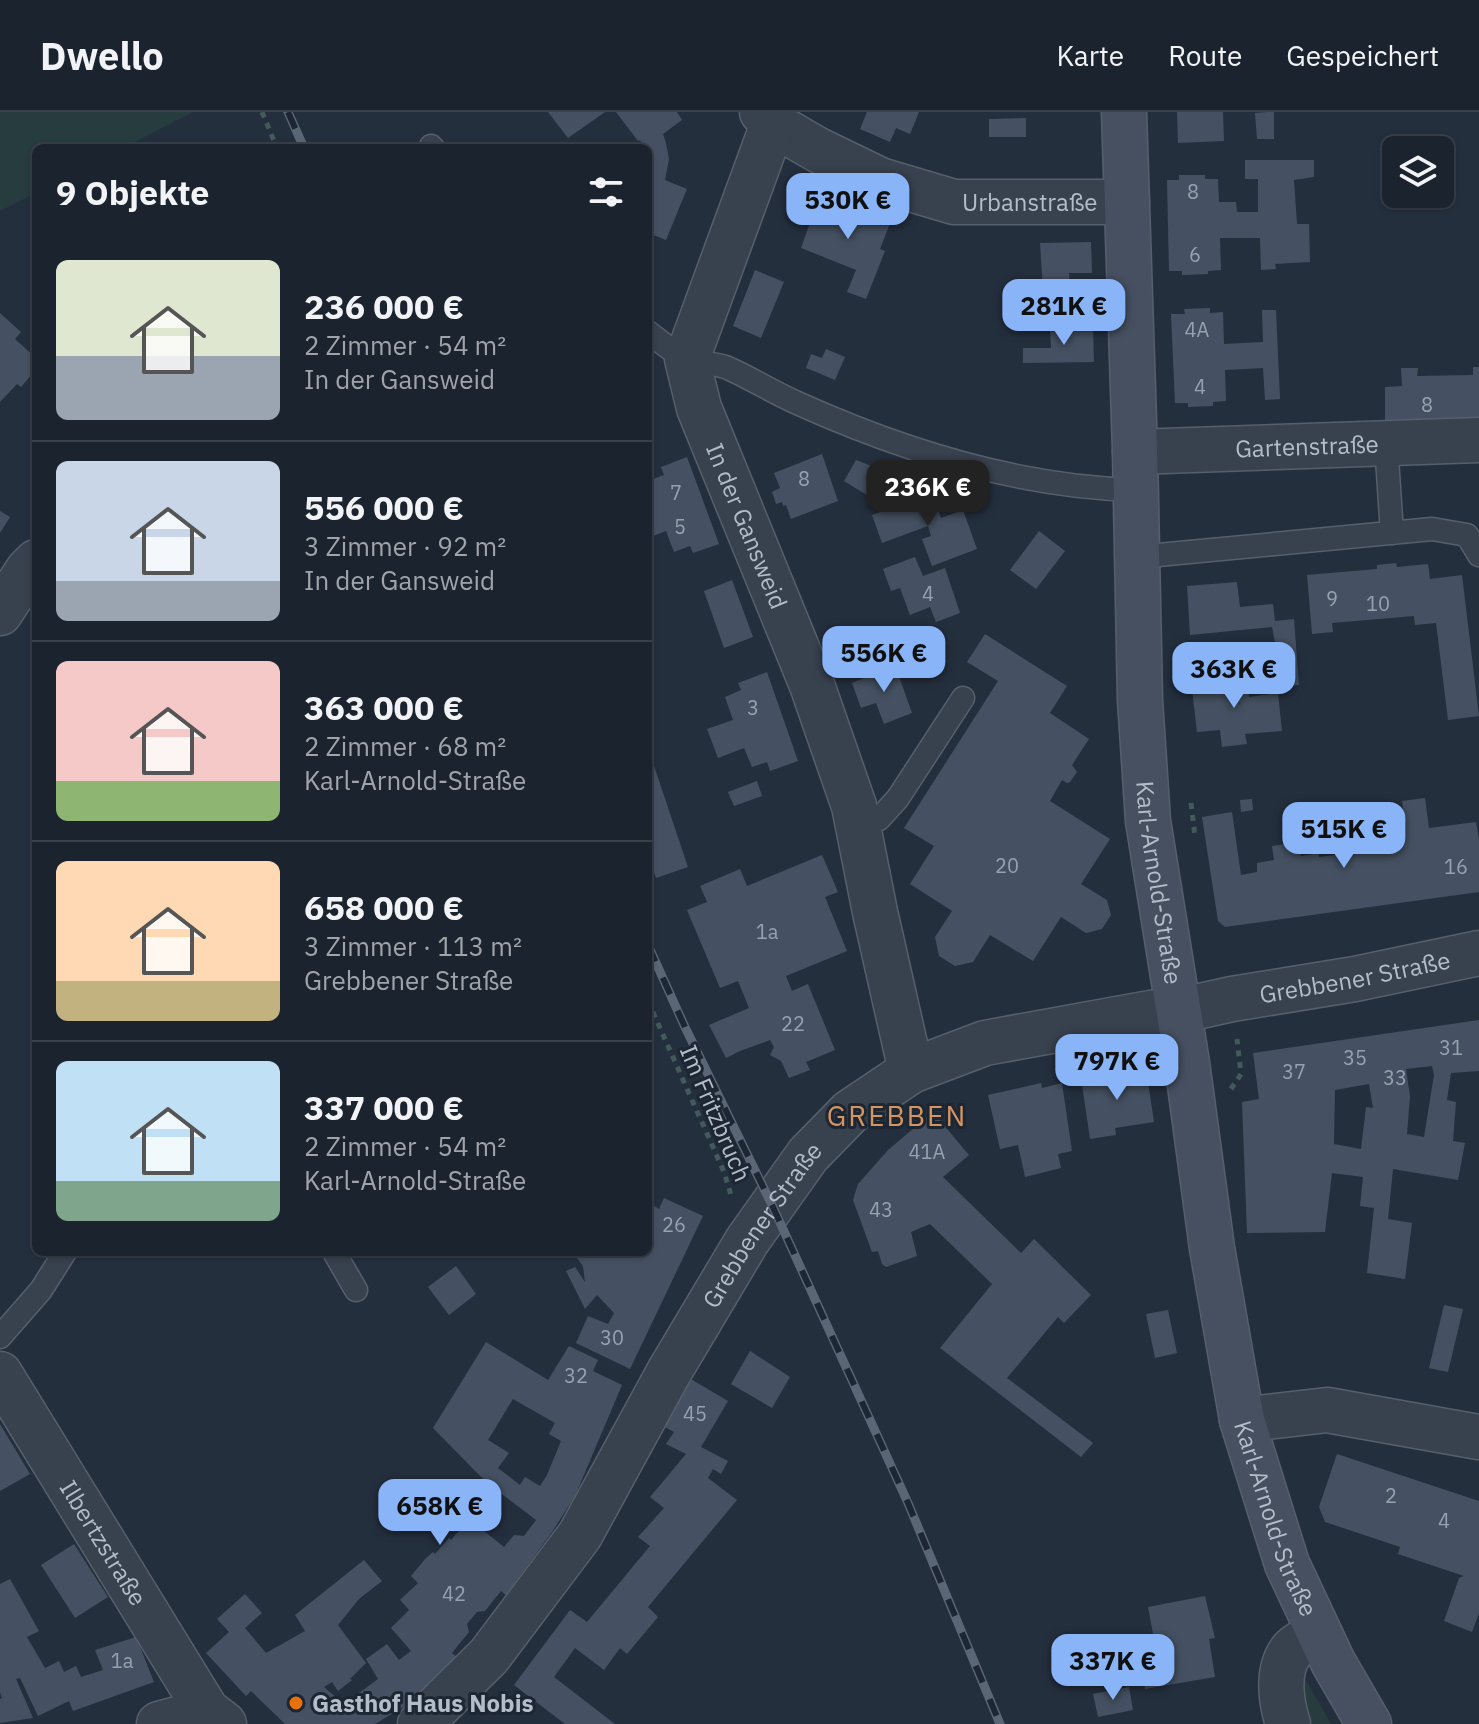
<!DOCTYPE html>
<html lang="de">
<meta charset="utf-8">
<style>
:root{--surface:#1b232e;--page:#242b36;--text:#f1f3f6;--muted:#a0a4aa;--line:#39404a;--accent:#8ab4f8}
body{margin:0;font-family:"IBM Plex Sans",sans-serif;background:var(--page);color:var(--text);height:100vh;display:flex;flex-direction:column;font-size:30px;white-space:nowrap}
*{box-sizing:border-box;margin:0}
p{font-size:26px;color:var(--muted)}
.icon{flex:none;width:44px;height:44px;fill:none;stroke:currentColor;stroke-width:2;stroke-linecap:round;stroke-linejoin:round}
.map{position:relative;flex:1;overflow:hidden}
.side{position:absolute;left:32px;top:32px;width:620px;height:1112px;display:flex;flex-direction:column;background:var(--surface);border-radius:12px;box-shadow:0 2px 6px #0004,0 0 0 2px var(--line)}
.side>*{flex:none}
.buttons{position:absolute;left:1382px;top:24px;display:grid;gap:16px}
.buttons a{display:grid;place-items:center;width:72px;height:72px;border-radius:12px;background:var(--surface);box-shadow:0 2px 6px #0004,0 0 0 2px var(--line);font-size:40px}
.price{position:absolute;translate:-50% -68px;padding:0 18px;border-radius:16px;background:var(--accent);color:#111;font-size:26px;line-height:52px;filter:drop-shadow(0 2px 4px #0008)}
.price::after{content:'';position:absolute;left:50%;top:48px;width:24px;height:18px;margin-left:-12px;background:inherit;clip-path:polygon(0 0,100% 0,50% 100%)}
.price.on{background:#222;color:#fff}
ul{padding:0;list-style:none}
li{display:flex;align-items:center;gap:24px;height:200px;padding:0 24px}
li+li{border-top:2px solid var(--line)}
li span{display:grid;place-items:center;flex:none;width:224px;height:160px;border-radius:12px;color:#555}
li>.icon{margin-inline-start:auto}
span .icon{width:96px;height:96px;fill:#fffc;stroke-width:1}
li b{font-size:34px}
h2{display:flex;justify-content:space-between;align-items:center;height:96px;padding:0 24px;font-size:34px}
header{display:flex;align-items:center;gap:48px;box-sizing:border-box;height:112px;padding:0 40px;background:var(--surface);border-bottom:2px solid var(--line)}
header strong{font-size:38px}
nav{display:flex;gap:44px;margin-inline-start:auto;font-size:28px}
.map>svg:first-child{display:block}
.green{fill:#263c3f}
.building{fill:#455162;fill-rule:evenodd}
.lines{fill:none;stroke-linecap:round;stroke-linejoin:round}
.service-casing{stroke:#565f6c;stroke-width:25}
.minor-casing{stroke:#565f6c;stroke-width:47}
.tertiary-casing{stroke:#565f6c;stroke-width:47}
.secondary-casing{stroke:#565f6c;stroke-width:47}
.path{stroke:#44595c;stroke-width:5;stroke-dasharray:6 6;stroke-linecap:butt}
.service{stroke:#38414e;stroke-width:22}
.minor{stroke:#38414e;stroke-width:44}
.tertiary{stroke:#38414e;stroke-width:44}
.secondary{stroke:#465061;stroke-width:44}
.rail-casing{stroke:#5a6575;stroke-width:9}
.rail{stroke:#1d2633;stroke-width:6;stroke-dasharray:18;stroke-linecap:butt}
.food-dot{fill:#e8710a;stroke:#1d2633;stroke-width:3}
.labels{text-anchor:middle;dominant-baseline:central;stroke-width:6;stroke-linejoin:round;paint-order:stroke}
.number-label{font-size:20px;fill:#98a1af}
.street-label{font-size:24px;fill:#b4bcc9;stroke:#1d2633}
.poi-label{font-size:24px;font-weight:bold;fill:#b4bcc9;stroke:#1d2633;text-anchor:start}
.quarter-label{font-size:28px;letter-spacing:2px;fill:#d59563;stroke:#1d2633}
</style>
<header>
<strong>Dwello</strong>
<nav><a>Karte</a><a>Route</a><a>Gespeichert</a></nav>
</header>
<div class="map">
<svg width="1479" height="1612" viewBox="0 0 1479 1612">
<rect width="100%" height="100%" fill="#242f3e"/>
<g class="green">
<path d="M 0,0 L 193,0 L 123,36 L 36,36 L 36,81 L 0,99 Z"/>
<path d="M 1306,1568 L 1331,1612 L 1301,1612 L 1302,1572 Z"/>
</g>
<g class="building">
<path d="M 548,0 L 605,0 L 568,26 Z"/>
<path d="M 616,0 L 677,0 L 682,8 L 663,22 L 666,31 L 669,47 L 665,68 L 687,77 L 666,128 L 648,121 L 648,36 L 644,36 L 640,28 L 638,29 Z"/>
<path d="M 867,0 L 919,0 L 910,22 L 896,16 L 890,30 L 860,17 Z"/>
<path d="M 1177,0 L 1223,0 L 1224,29 L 1178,31 Z"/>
<path d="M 1267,0 L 1274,0 L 1274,27 L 1257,27 L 1255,1 Z"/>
<path d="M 1026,6 L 1026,25 L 989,25 L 989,7 Z"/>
<path d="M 1245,48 L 1314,48 L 1314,65 L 1294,68 L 1297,112 L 1309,112 L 1310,150 L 1275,152 L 1276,157 L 1261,158 L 1260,126 L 1220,126 L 1221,158 L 1208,159 L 1208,162 L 1182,163 L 1182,159 L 1169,159 L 1167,68 L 1179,68 L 1179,63 L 1205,63 L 1205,67 L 1218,67 L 1219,90 L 1236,90 L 1237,100 L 1258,100 L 1258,67 L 1245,67 Z"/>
<path d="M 833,86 L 891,109 L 880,137 L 885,139 L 866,187 L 847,180 L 856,158 L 801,136 L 810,111 L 808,110 L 815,91 L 829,97 Z"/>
<path d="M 1091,130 L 1092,161 L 1069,161 L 1070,177 L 1043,177 L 1040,131 Z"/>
<path d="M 755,158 L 784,170 L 761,226 L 733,214 Z"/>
<path d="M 1210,196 L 1210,201 L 1223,200 L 1224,232 L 1263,230 L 1262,198 L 1276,198 L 1280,287 L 1265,288 L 1263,256 L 1225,258 L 1226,289 L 1213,290 L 1213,294 L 1188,295 L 1188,291 L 1175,291 L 1171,202 L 1185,202 L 1184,197 Z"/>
<path d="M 0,201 L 21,220 L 15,227 L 36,246 L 36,258 L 21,275 L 17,272 L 0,290 Z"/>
<path d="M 1050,215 L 1093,215 L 1094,250 L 1023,251 L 1023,236 L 1051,236 Z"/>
<path d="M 826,237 L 845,245 L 835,268 L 806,256 L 811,242 L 822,246 Z"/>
<path d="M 1473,255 L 1479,255 L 1479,309 L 1385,311 L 1385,275 L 1402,274 L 1401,256 L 1418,256 L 1417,264 L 1473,263 Z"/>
<path d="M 822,342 L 838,389 L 791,407 L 786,393 L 783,394 L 782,390 L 776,392 L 772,380 L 780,376 L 774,361 Z"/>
<path d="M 687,345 L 719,432 L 693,441 L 690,434 L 674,440 L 666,419 L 648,426 L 648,369 L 664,363 L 661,355 Z"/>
<path d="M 856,348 L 877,356 L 909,365 L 913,376 L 875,388 L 844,369 Z"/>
<path d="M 933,383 L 941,406 L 963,398 L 977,437 L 932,454 L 922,427 L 931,424 L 928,414 L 882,431 L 872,403 L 919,386 L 919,387 Z"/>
<path d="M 0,399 L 10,405 L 0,421 Z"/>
<path d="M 1039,419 L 1065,439 L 1036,477 L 1010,458 Z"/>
<path d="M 915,445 L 923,464 L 945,456 L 960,501 L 936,510 L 930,495 L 910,503 L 900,476 L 891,479 L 883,457 Z"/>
<path d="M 1396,451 L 1397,455 L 1428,452 L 1430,467 L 1462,463 L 1479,604 L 1448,608 L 1436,511 L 1415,513 L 1414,504 L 1332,511 L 1333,520 L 1312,522 L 1307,463 L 1377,457 L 1377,453 Z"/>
<path d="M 732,468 L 753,525 L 724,536 L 704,479 Z"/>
<path d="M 1237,470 L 1240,495 L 1273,492 L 1275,509 L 1294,507 L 1299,573 L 1266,576 L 1263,542 L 1277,540 L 1272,515 L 1190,523 L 1187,474 Z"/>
<path d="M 985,522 L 1067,574 L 1050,601 L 1089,627 L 1072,653 L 1077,660 L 1070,670 L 1067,671 L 1062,668 L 1050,689 L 1110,727 L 1081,772 L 1107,788 L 1111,803 L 1102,817 L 1086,821 L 1061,805 L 1033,849 L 990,823 L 973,850 L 955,854 L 939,844 L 935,825 L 952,799 L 910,772 L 934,734 L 904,716 L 998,569 L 967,550 Z"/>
<path d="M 895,553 L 912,601 L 884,612 L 876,591 L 861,596 L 852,571 Z"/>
<path d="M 767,560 L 798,649 L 770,659 L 767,650 L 752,655 L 744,636 L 718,646 L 707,617 L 733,608 L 725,585 L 741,578 L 738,571 Z"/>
<path d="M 1246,563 L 1249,585 L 1278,581 L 1282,619 L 1245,622 L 1247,632 L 1222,635 L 1220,618 L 1197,620 L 1191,569 Z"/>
<path d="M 649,639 L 688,755 L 656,766 L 648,742 Z"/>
<path d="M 757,669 L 762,684 L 734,694 L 728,680 Z"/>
<path d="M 1425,686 L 1429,716 L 1476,710 L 1479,727 L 1479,780 L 1225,815 L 1218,809 L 1202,705 L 1232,700 L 1241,763 L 1257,760 L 1257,751 L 1274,748 L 1272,734 L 1299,730 L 1301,744 L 1319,741 L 1319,745 L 1374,738 L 1370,710 L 1404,705 L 1402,689 Z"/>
<path d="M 1252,687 L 1253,698 L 1241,700 L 1240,688 Z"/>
<path d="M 822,743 L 838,780 L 825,785 L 847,839 L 786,864 L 792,879 L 808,872 L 835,938 L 806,950 L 810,958 L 789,966 L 781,949 L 770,943 L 774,935 L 770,928 L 740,939 L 726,946 L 709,913 L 749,896 L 738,869 L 720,876 L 687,798 L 707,790 L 700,774 L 740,757 L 747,774 Z"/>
<path d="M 1479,908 L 1479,959 L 1451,961 L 1447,988 L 1456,990 L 1453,1029 L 1465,1031 L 1458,1068 L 1393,1057 L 1388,1107 L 1412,1111 L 1405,1167 L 1367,1161 L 1374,1096 L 1360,1094 L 1363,1065 L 1332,1061 L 1325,1120 L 1247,1121 L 1242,990 L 1259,987 L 1253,941 ZM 1432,954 L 1434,963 L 1424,1025 L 1407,1022 L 1410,984 L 1406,957 ZM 1369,972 L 1373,996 L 1366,995 L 1361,1037 L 1334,1032 L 1335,978 Z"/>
<path d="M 1146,957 L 1154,1010 L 1115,1016 L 1116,1023 L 1090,1027 L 1081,966 Z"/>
<path d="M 1041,971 L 1042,976 L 1062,971 L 1072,1039 L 1058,1042 L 1061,1056 L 1025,1065 L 1018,1033 L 1000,1037 L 988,983 Z"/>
<path d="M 933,1000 L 969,1043 L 943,1065 L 1021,1141 L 1034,1127 L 1091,1183 L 1064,1211 L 1058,1205 L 1007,1266 L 1093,1331 L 1081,1345 L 940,1236 L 992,1172 L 930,1112 L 911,1120 L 917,1144 L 886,1155 L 882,1152 L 878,1139 L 872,1140 L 853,1088 L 858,1072 L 888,1038 Z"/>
<path d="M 664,1086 L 703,1104 L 630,1257 L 576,1231 L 588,1204 L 608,1212 L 614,1201 L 597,1183 L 585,1197 L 566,1159 L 575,1155 L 585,1170 L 583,1154 L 576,1145 L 580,1140 L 648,1140 L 648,1090 L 659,1097 Z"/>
<path d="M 456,1154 L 476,1182 L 449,1203 L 428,1175 Z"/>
<path d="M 1444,1193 L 1463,1197 L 1448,1260 L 1429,1256 Z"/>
<path d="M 1168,1198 L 1177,1241 L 1155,1246 L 1146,1202 Z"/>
<path d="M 486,1230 L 548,1268 L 569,1234 L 598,1248 L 593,1259 L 622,1273 L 575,1384 L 552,1420 L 506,1483 L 501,1479 L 485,1499 L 477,1500 L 467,1512 L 469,1520 L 452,1541 L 457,1545 L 410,1591 L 375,1612 L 285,1612 L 251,1579 L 246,1584 L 206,1541 L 229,1520 L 217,1507 L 245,1482 L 262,1501 L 245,1516 L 266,1541 L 305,1519 L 295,1503 L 364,1448 L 382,1469 L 359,1487 L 338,1513 L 366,1551 L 350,1567 L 352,1568 L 338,1579 L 332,1570 L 324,1575 L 344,1592 L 378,1567 L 366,1547 L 387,1532 L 399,1548 L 411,1539 L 391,1516 L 409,1498 L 400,1488 L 418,1471 L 411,1464 L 425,1447 L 433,1440 L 435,1442 L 449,1426 L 451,1428 L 469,1407 L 504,1435 L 514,1423 L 524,1424 L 536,1408 L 487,1371 L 433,1316 ZM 513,1287 L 555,1311 L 549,1322 L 561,1329 L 547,1363 L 540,1374 L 525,1365 L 520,1373 L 498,1356 L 509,1341 L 488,1328 Z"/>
<path d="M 750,1239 L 790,1265 L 772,1296 L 731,1272 Z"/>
<path d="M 689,1266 L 728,1289 L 701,1335 L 728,1349 L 721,1362 L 713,1357 L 708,1366 L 737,1388 L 648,1495 L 658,1505 L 627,1542 L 620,1536 L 604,1558 L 575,1536 L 554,1565 L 615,1612 L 565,1612 L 514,1573 L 570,1498 L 587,1510 L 650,1434 L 638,1425 L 664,1396 L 650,1385 L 686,1342 L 666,1332 L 674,1320 L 661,1313 Z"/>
<path d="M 0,1312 L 30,1362 L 0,1379 Z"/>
<path d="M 1337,1342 L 1479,1389 L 1479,1501 L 1472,1520 L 1444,1509 L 1459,1466 L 1464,1464 L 1398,1442 L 1400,1435 L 1325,1410 L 1319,1395 Z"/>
<path d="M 74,1432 L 108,1485 L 75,1506 L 41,1453 Z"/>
<path d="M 10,1467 L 39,1519 L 27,1525 L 45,1556 L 59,1549 L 64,1560 L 76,1554 L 81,1565 L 103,1558 L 95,1538 L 136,1525 L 154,1570 L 73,1599 L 69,1589 L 38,1604 L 20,1566 L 16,1567 L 33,1606 L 0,1611 L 0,1587 L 2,1586 L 0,1580 L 0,1472 Z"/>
<path d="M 1205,1484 L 1215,1526 L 1209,1527 L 1215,1565 L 1145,1577 L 1136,1530 L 1154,1527 L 1148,1495 Z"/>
<path d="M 1129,1575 L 1133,1598 L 1098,1605 L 1093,1582 Z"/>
</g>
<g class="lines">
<defs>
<g id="service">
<path d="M 431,34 L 433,36"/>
<path d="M 648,220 C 659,228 676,243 688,248 C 702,253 717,250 730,257 C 752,267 773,280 795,290 C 901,338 1019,375 1136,378"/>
<path d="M 1386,331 L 1392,421"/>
<path d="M 1137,445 L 1432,417 L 1467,423 L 1479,443"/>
<path d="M 858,713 L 879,707 L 898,686 L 963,586"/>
<path d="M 334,1140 L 356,1178"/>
<path d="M 0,1225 L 41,1178 L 65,1140"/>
</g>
<g id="minor">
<path id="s1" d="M 762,0 L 773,12 L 818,38 L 880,68 L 954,90 L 1127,90"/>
<path id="s2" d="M 773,12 L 687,247 L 699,296 L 812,573 L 854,694 L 875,800 L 911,959"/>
<path id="s3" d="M 1135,340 L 1479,328"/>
<path d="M 0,501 L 28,458 L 36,450"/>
<path id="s4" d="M 0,1262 L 207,1599 L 224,1612"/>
<path d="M 1242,1308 L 1327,1298 L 1479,1325"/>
<path d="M 159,1612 L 207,1599"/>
<path id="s5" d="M 420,1612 L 489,1544 L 580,1423 L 669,1260 L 747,1129 L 808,1043 L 850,1000 L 911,959 L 985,931 L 1150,901 L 1178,899"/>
<path d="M 1288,1612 C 1281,1590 1276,1558 1292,1538 C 1298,1531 1311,1526 1319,1522"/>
</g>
<g id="tertiary">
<path id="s6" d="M 1178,899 L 1232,887 L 1355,867 L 1479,841"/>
</g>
<g id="secondary">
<path id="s7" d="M 1124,0 L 1135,340 L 1140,588 L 1148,709 L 1187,951 L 1212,1136 L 1242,1308 L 1287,1452 L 1333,1550 L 1369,1612"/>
</g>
</defs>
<use href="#service" class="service-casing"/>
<use href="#minor" class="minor-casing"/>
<use href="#tertiary" class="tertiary-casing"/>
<use href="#secondary" class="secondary-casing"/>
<g class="path">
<path d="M 262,0 L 277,36"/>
<path d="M 1191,691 L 1195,725"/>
<path d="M 648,889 L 724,1060 L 731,1083"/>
<path d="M 1231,977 L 1241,962 L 1237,927"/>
</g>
<use href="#service" class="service"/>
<use href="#minor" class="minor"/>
<use href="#tertiary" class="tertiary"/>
<use href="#secondary" class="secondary"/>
<defs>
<g id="rail">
<path d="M 288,0 L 304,36"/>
<path d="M 648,833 L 684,913 L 772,1093 L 908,1391 L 1000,1612"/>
</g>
</defs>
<use href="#rail" class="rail-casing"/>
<use href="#rail" class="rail"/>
</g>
<circle class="food-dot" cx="296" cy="1591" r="8"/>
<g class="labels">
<g class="number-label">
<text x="1193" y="79">8</text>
<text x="1195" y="142">6</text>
<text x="1197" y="217">4A</text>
<text x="1200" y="274">4</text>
<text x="1427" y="292">8</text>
<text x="804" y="366">8</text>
<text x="676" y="380">7</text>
<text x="680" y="414">5</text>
<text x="928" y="481">4</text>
<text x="1332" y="486">9</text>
<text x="1378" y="491">10</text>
<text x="753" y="595">3</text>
<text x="1007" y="753">20</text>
<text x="1456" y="754">16</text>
<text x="767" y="819">1a</text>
<text x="793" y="911">22</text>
<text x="1451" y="935">31</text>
<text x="1355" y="945">35</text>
<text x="1294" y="959">37</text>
<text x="1395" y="965">33</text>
<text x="927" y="1039">41A</text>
<text x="881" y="1097">43</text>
<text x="674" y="1112">26</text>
<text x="612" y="1225">30</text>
<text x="576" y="1263">32</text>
<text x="695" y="1301">45</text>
<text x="1391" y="1383">2</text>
<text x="1444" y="1408">4</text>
<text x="454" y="1481">42</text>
<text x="122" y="1548">1a</text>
</g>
<g class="street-label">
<text stroke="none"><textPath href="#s1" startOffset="290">Urbanstraße</textPath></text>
<text stroke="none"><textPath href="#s3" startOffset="172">Gartenstraße</textPath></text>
<text stroke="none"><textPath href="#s2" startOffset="428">In der Gansweid</textPath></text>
<text stroke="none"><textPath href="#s7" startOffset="772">Karl-Arnold-Straße</textPath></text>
<text stroke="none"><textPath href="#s6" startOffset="180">Grebbener Straße</textPath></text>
<text transform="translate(716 1001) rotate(67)">Im Fritzbruch</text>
<text stroke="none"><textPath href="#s5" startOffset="608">Grebbener Straße</textPath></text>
<text stroke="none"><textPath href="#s7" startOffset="1420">Karl-Arnold-Straße</textPath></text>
<text stroke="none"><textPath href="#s4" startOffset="198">Ilbertzstraße</textPath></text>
</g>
<g class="poi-label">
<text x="312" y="1591">Gasthof Haus Nobis</text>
</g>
<g class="quarter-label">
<text x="897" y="1003">GREBBEN</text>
</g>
</g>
</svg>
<div class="buttons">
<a><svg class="icon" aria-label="layers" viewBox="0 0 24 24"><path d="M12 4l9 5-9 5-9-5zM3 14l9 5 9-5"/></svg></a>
</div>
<b class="price" style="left:848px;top:129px">530K €</b>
<b class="price" style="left:1064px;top:235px">281K €</b>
<b class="price on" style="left:928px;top:416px">236K €</b>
<b class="price" style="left:884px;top:582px">556K €</b>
<b class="price" style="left:1234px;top:598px">363K €</b>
<b class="price" style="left:1344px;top:758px">515K €</b>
<b class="price" style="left:1117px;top:990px">797K €</b>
<b class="price" style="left:440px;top:1435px">658K €</b>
<b class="price" style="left:1113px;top:1590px">337K €</b>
<section class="side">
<h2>9 Objekte<svg class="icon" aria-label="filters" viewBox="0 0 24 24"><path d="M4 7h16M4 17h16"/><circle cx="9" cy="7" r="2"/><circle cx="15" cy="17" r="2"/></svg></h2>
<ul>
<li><span style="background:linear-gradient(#dfe7d0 60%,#9aa5b1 0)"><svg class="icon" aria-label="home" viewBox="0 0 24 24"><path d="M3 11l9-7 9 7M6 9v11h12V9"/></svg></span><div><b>236 000 €</b><p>2 Zimmer · 54 m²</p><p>In der Gansweid</p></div></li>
<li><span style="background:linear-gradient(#c9d6e8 75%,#9aa5b1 0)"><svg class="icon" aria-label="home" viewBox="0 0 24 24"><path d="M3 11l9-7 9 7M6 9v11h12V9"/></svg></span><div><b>556 000 €</b><p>3 Zimmer · 92 m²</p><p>In der Gansweid</p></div></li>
<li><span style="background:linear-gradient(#f6c9c9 75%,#8fb573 0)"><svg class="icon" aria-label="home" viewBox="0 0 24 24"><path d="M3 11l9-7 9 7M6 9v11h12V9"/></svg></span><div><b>363 000 €</b><p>2 Zimmer · 68 m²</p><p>Karl-Arnold-Straße</p></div></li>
<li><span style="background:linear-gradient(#ffd9b3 75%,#c2b280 0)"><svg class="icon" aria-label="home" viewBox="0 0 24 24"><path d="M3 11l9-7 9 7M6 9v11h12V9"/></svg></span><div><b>658 000 €</b><p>3 Zimmer · 113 m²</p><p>Grebbener Straße</p></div></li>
<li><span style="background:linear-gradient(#bfe0f5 75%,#7fa58c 0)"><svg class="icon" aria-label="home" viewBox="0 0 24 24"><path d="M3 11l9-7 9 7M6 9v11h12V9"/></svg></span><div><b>337 000 €</b><p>2 Zimmer · 54 m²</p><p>Karl-Arnold-Straße</p></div></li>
</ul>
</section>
</div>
